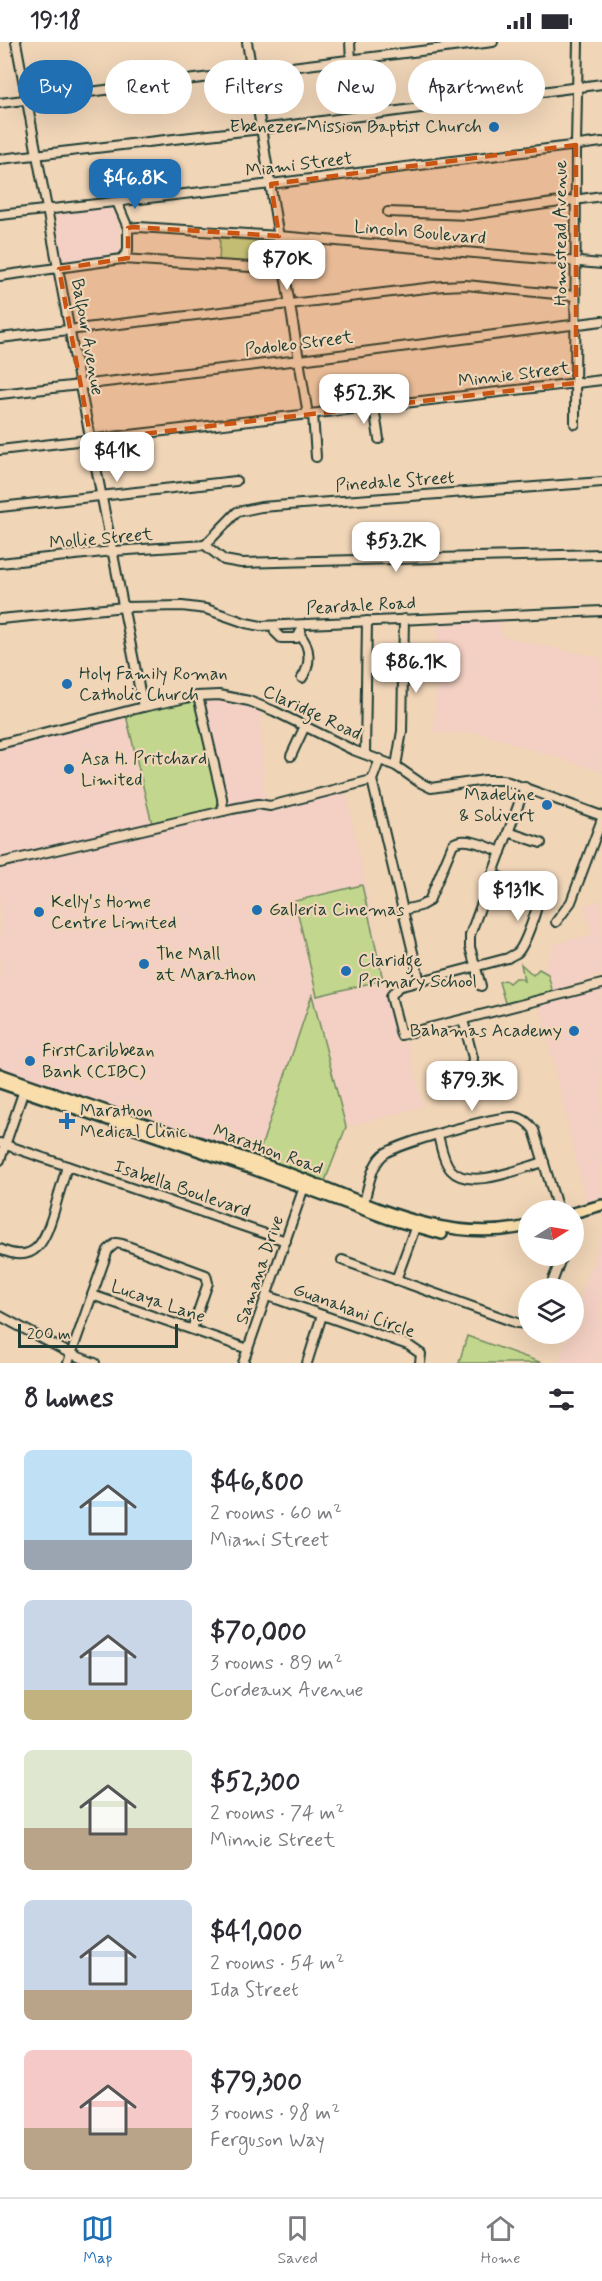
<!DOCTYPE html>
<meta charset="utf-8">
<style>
:root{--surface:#fff;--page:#f7f7f7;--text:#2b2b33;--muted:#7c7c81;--line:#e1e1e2;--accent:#1f6fb2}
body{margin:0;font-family:Mynerve,sans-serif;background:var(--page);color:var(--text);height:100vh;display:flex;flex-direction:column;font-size:22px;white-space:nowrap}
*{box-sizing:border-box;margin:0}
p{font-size:20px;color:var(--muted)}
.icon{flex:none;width:33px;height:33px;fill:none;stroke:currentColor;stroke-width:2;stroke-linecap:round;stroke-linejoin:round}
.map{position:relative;height:1321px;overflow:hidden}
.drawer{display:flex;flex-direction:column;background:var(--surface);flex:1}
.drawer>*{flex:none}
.hud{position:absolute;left:18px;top:18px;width:567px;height:54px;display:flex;gap:12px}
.needle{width:39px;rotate:79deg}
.fabs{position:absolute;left:518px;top:1158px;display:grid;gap:12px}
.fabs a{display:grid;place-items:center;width:66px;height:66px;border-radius:50%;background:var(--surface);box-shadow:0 6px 24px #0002;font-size:30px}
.scale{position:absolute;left:18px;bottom:15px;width:160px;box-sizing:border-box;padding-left:6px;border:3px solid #1f3d34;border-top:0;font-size:16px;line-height:21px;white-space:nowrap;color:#1f3d34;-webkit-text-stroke:4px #f0d5b7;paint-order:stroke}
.price{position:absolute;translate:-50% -51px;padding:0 14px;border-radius:12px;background:#fff;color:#222;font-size:20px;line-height:39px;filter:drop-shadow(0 2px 3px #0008)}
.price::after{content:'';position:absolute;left:50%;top:36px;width:18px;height:14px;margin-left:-9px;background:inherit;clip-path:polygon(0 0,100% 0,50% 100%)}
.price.on{background:var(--accent);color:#fff}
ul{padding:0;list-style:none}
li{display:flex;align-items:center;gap:18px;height:150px;padding:0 24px}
li span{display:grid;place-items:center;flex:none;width:168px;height:120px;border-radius:9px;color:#555}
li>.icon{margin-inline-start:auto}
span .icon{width:72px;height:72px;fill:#fffc;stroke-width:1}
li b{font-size:26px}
h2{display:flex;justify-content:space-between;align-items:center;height:72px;padding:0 24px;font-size:26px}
.pill{padding:0 21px;border-radius:27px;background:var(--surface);box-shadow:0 6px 24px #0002;font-size:21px;line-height:54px}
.pill.on{background:var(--accent);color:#fff}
.status{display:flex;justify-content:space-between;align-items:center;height:42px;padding:0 30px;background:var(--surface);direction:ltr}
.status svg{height:16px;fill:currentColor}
.dock{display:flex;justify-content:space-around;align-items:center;height:84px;border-top:2px solid var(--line);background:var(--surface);font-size:16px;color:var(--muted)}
.dock a{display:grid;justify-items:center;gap:3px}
.dock .on{color:var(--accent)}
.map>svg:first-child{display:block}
.built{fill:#f3d0c3}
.green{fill:#c2d78d;stroke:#708a60;stroke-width:1.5}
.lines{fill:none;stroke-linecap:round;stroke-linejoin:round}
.minor-casing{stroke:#1f3d34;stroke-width:12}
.major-casing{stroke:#1f3d34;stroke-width:14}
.minor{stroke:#f0d5b7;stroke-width:8}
.major{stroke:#f9deab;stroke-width:9}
.marked{fill:#ca5512;fill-opacity:0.2;stroke:#ca5512;stroke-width:4.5;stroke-dasharray:12 8;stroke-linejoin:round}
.poi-dot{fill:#1f6fb2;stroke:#f0d5b7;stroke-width:2}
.labels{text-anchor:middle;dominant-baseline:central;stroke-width:4.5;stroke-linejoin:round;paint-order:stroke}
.poi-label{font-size:18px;fill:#1f3d34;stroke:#f0d5b7;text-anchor:start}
.street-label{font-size:18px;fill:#1f3d34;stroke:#f0d5b7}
</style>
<div class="status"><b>19:18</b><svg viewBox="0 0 49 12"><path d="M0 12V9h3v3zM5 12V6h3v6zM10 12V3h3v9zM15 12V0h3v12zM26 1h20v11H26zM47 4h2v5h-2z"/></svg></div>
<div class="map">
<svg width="602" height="1321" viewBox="0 0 602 1321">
<rect width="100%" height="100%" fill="#f0d5b7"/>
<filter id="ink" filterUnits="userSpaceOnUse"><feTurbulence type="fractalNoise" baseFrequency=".0167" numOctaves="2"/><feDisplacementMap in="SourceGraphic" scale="12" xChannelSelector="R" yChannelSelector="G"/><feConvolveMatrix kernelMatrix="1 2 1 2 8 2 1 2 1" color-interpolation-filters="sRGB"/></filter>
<g filter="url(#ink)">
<g class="built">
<path d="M 116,163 L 122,213 L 62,221 L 56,171 Z"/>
<path d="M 499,577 L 502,594 L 602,616 L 602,730 L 480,691 L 434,691 L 438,580 Z"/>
<path d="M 214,649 L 242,653 L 260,659 L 265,756 L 269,769 L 346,749 L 399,1002 L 408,1000 L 423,1065 L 346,1085 L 322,1146 L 0,1030 L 0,697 L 138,662 Z"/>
<path d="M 602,858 L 602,933 L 551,949 L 541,932 L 555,902 L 592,892 L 584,863 Z"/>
<path d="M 602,944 L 602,1161 L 587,1165 L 539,960 Z"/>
<path d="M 602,1193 L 602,1321 L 558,1321 L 568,1292 L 573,1292 L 573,1277 Z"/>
</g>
<g class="green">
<path d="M 220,196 L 273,200 L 275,202 L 279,220 L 275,222 L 219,221 Z"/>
<path d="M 196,657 L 221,766 L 153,786 L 125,669 Z"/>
<path d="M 362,843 L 383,938 L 317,954 L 295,859 Z"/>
<path d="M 521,922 L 533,933 L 539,927 L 548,932 L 553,951 L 506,964 L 499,940 L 505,938 L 509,941 L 515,936 L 520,936 L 524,939 Z"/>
<path d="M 312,953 L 346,1085 L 323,1144 L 256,1120 Z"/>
<path d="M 467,1294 L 542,1321 L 459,1321 Z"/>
</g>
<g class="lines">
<defs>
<g id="minor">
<path d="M 16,0 L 80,344 L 143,665"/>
<path d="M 247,0 L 308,373"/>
<path d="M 350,0 L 351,19"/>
<path d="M 0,61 L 493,0"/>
<path d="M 0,117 L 261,87 L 602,42"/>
<path d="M 117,160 L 128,186"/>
<path d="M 388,170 L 469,173 L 602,154"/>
<path d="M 0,173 L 271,142 L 602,100"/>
<path d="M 122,217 L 284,227"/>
<path d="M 0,234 L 122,217 L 128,209 L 128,186 L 139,185 L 279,194 L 602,222"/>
<path d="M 0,296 L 443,244 L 466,243 L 575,254"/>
<path d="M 0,352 L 300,318 L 602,279"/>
<path d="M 374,365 L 379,397"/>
<path d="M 313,372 L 316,415"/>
<path d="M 575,382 L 576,103 L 578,0"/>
<path d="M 0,408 L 602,338"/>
<path d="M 0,465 L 236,439"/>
<path d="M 205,503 L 237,470 L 261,465 L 602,440"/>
<path d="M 205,503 L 224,518 L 241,521 L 602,512"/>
<path d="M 0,521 L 113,509 L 205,503"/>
<path d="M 0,577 L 125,565 L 182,564 L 206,567 L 246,581 L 261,584 L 602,569"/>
<path d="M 274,584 L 275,590 L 281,596 L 297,596 L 301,589"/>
<path d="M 300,593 C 311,605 311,623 302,636"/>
<path d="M 198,654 L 222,756 L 223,769"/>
<path d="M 0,702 L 143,665 L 196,654 L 219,653 L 249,659 L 274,669 L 353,708 L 396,724 L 419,740 L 431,746 L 485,738 L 503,738 L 602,774"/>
<path d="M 365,712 L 367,579"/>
<path d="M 291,714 L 304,686"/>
<path d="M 380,717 L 372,738 L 420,940"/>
<path d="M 396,724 L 402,689 L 404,577"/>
<path d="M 508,790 L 541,801"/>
<path d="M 0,821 L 232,767 L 258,762 L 270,764 L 372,738"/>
<path d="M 493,833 L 534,847 L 539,853 C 539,863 525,904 517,911 C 517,911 509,915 508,916 L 398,945 L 391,954 L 401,993 L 602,942"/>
<path d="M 403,868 L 420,864 L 429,859 L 453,802 C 465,793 488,805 501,810"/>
<path d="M 556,880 L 571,860 L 602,777"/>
<path d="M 481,944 L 470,905 L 470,893 L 525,745"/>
<path d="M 436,1036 L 472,1024 L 473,1016 L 463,978"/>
<path d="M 438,1093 C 441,1104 443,1119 451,1128 C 470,1149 521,1126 544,1120"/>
<path d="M 0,1101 L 286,1199"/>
<path d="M 0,1118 L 24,1048"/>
<path d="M 363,1164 C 368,1148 370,1125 383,1113 C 395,1102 499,1073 515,1075 C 524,1076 529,1081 534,1088 L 558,1168"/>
<path d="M 0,1207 C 36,1224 45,1198 54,1169 C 58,1154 63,1139 67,1124"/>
<path d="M 342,1218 L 517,1281 L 528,1282"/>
<path d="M 396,1238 L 415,1186"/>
<path d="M 550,1246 L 562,1214"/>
<path d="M 92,1253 L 248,1307"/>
<path d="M 268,1254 L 408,1303 L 421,1312 L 420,1321"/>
<path d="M 0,1274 L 71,1312 L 95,1321"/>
<path d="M 68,1321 L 108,1208 L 116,1201 L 122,1202 L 206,1233 L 208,1241 L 192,1287"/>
<path d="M 243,1321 L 304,1145"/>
<path d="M 307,1321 L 322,1273"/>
</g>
<g id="major">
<path d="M 0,1032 C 90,1064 181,1094 271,1125 C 355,1153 436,1205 528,1184"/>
<path d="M 0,1041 L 250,1126 L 389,1177 L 442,1192"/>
<path d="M 573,1171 L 602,1163"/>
</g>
</defs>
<use href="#minor" class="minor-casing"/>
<use href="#major" class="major-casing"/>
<use href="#minor" class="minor"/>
<use href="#major" class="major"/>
</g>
</g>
<path class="marked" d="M 576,103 L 576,341 L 91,398 L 59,227 L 128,216 L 128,186 L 133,185 L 279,194 L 271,142 Z"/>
<g class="poi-dot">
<circle cx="494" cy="85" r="6"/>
<circle cx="67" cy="642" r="6"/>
<circle cx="69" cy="727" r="6"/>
<circle cx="547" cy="763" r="6"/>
<circle cx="257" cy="868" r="6"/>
<circle cx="39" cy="870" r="6"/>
<circle cx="144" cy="922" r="6"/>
<circle cx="346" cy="929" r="6"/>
<circle cx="574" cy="989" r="6"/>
<circle cx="30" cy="1019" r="6"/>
<path d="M64 1070h6v6h6v6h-6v6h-6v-6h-6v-6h6z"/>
</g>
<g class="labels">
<g class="poi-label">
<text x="482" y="85" text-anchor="end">Ebenezer Mission Baptist Church</text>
<text x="79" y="632">Holy Family Roman<tspan x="79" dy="21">Catholic Church</tspan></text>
<text x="81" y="717">Asa H. Pritchard<tspan x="81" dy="21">Limited</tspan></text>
<text x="535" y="753" text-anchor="end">Madeline<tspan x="535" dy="21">&amp; Solivert</tspan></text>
<text x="51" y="860">Kelly's Home<tspan x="51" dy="21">Centre Limited</tspan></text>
<text x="269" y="868">Galleria Cinemas</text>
<text x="156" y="912">The Mall<tspan x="156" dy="21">at Marathon</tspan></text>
<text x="358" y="919">Claridge<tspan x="358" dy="21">Primary School</tspan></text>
<text x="562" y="989" text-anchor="end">Bahamas Academy</text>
<text x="42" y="1009">FirstCaribbean<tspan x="42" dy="21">Bank (CIBC)</tspan></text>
<text x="80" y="1069">Marathon<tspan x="80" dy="21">Medical Clinic</tspan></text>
</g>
<g class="street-label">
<text transform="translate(299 123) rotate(-7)">Miami Street</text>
<text transform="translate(420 191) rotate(5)">Lincoln Boulevard</text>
<text transform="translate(561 191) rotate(-90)">Homestead Avenue</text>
<text transform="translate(87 295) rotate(80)">Balfour Avenue</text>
<text transform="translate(299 302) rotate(-7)">Podoleo Street</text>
<text transform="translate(514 333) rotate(-7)">Minnie Street</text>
<text transform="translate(395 440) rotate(-4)">Pinedale Street</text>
<text transform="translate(101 497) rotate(-5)">Mollie Street</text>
<text transform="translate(361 564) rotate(-3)">Peardale Road</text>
<text transform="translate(312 671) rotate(25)">Claridge Road</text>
<text transform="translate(268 1108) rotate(20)">Marathon Road</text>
<text transform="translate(182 1147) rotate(19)">Isabella Boulevard</text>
<text transform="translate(260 1228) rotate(-71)">Samana Drive</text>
<text transform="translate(158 1260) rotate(19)">Lucaya Lane</text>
<text transform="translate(354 1269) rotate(20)">Guanahani Circle</text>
</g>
</g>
</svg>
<div class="fabs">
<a><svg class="needle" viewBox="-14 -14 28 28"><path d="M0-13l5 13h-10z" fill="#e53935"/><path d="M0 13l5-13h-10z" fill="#7c7c81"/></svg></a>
<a><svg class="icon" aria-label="layers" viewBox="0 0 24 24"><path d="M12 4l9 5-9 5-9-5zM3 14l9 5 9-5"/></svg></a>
</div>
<div class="scale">200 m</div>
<b class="price on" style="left:135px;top:168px">$46.8K</b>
<b class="price" style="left:287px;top:249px">$70K</b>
<b class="price" style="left:364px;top:383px">$52.3K</b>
<b class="price" style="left:117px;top:441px">$41K</b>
<b class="price" style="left:396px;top:531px">$53.2K</b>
<b class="price" style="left:416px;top:652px">$86.1K</b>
<b class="price" style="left:518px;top:880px">$131K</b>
<b class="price" style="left:472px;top:1070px">$79.3K</b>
<div class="hud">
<a class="pill on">Buy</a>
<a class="pill">Rent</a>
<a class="pill">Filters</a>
<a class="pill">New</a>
<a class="pill">Apartment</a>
</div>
</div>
<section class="drawer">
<h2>8 homes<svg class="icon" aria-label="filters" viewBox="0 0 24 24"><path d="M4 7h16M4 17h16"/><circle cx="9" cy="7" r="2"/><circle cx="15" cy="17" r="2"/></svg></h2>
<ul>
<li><span style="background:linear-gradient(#bfe0f5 75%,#9aa5b1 0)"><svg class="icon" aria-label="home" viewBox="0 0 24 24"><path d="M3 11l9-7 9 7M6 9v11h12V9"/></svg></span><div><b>$46,800</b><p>2 rooms · 60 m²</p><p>Miami Street</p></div></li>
<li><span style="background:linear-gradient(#c9d6e8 75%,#c2b280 0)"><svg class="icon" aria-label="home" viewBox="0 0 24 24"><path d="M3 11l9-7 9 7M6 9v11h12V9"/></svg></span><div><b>$70,000</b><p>3 rooms · 89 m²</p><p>Cordeaux Avenue</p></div></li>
<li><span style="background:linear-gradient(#dfe7d0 65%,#b9a48a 0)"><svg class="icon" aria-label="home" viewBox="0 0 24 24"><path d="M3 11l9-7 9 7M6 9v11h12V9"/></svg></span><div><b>$52,300</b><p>2 rooms · 74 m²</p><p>Minnie Street</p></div></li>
<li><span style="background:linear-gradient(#c9d6e8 75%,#b9a48a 0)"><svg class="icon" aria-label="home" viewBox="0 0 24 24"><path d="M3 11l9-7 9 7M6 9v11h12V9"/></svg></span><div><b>$41,000</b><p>2 rooms · 54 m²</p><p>Ida Street</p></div></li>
<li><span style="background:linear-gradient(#f6c9c9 65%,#b9a48a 0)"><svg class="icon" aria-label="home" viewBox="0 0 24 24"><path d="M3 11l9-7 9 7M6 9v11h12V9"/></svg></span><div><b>$79,300</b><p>3 rooms · 98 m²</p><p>Ferguson Way</p></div></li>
</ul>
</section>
<nav class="dock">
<a class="on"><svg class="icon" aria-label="map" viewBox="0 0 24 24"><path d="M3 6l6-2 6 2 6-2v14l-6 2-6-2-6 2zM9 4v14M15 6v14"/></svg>Map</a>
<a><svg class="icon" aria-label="saved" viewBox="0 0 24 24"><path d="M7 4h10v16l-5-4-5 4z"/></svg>Saved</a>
<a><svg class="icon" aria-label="home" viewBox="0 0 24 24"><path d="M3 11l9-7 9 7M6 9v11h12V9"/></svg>Home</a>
</nav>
